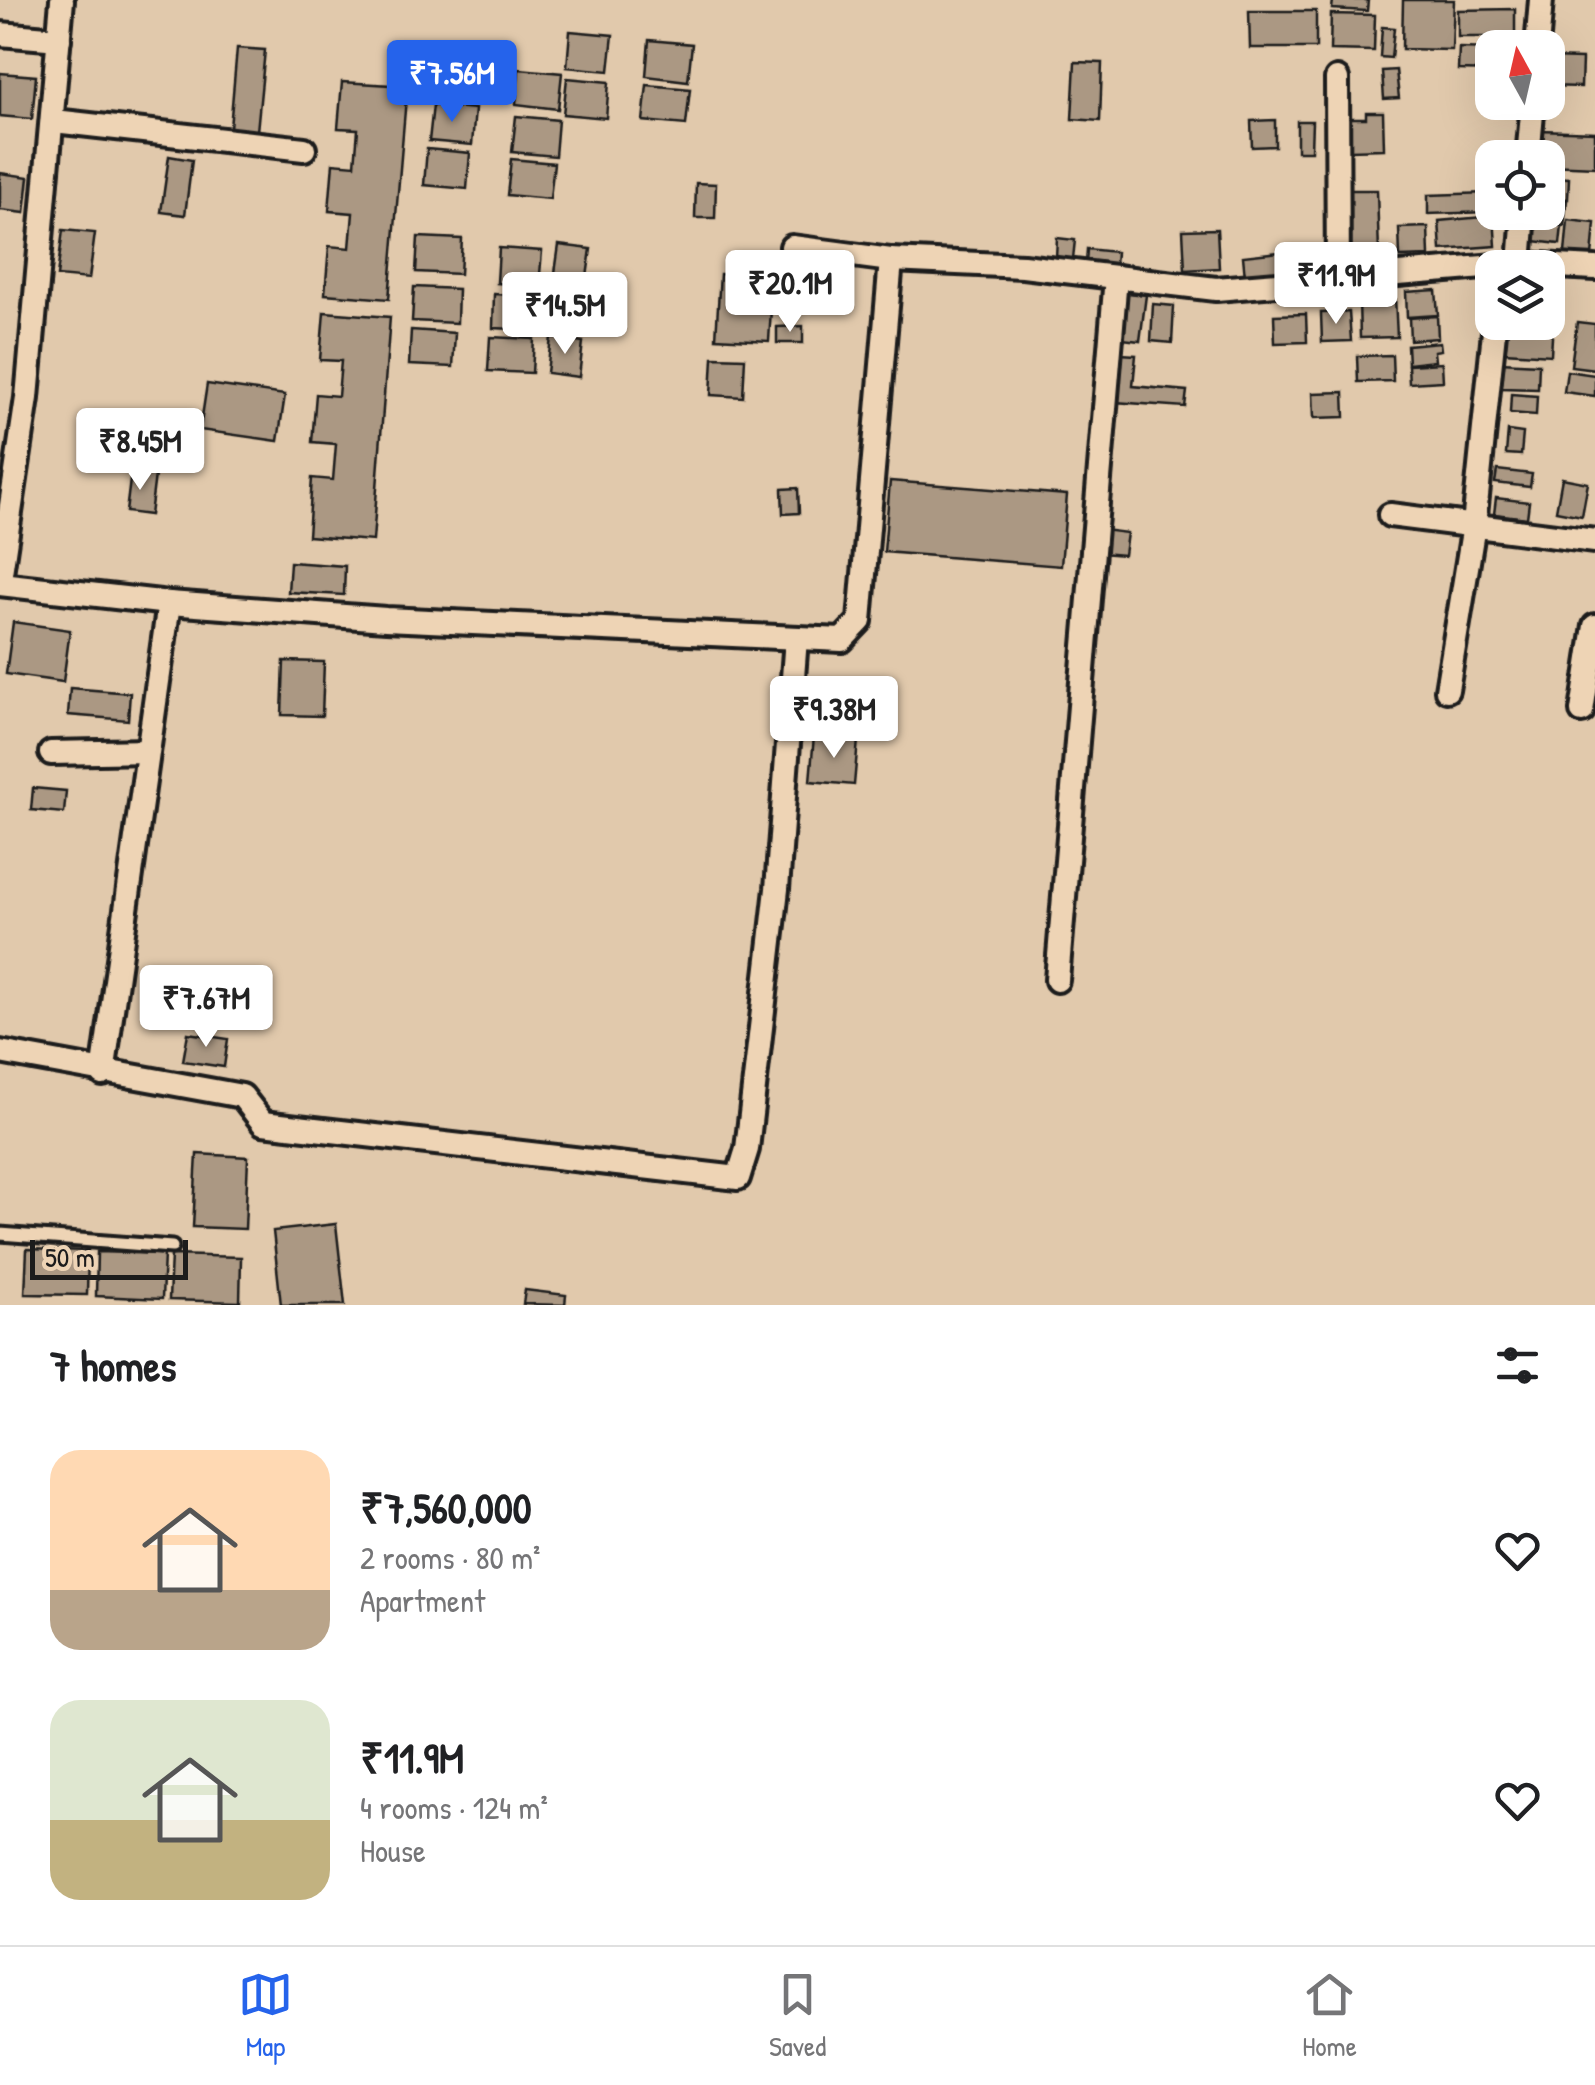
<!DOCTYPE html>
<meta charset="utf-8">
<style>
:root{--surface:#fff;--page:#f6f6f6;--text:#202124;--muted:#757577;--line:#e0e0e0;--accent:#2563eb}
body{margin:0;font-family:"Patrick Hand",sans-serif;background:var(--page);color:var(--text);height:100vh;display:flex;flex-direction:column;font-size:38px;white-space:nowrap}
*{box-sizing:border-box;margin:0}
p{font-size:32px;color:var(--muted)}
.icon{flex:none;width:55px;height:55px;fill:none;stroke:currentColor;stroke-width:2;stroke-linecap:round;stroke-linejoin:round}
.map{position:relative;height:1305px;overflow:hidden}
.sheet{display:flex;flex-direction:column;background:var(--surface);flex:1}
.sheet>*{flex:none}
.needle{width:65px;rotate:352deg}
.controls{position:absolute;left:1475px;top:30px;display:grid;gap:20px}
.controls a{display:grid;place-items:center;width:90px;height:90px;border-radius:20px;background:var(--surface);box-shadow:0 10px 40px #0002;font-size:50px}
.scale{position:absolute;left:30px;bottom:25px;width:158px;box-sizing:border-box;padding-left:10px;border:5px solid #1c1c1c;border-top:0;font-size:28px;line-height:35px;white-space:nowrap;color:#1c1c1c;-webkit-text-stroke:8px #eed4b5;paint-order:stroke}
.price{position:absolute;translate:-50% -85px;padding:0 22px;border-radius:10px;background:#fff;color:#222;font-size:32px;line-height:65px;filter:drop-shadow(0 2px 5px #0008)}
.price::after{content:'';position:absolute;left:50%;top:60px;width:30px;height:22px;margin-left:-15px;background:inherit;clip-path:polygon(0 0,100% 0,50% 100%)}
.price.on{background:var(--accent);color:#fff}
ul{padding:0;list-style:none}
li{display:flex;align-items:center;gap:30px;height:250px;padding:0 50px}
li span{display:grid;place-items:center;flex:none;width:280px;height:200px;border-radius:30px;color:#555}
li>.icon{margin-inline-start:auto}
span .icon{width:120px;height:120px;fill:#fffc;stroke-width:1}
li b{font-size:42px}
h2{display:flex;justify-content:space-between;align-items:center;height:120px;padding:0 50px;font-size:42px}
.tab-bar{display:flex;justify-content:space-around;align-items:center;height:140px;border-top:2px solid var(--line);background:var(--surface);font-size:28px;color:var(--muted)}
.tab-bar a{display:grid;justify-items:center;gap:5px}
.tab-bar .on{color:var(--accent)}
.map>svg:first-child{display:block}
.building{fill:#ab9883;stroke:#1c1c1c;stroke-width:2.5}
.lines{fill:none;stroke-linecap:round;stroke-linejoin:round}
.lane-casing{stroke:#1c1c1c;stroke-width:19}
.street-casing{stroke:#1c1c1c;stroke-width:30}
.lane{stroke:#eed4b5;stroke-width:11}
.street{stroke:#eed4b5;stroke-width:22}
</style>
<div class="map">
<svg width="1595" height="1305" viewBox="0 0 1595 1305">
<rect width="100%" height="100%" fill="#e1c9ac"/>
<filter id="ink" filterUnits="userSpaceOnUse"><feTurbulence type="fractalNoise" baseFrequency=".01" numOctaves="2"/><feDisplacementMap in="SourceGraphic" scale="20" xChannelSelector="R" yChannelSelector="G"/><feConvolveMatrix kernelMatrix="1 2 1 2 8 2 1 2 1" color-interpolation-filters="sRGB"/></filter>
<g filter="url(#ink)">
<g class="building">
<path d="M 1333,0 L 1368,0 L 1367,11 L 1332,9 Z"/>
<path d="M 1403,0 L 1454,0 L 1452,50 L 1402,49 Z"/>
<path d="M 1515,9 L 1515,37 L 1458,37 L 1458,10 Z"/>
<path d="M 1249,11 L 1316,11 L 1316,48 L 1250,48 Z"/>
<path d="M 1331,14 L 1375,15 L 1374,51 L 1330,50 Z"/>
<path d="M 1382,27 L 1394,28 L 1391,58 L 1380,57 Z"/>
<path d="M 570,31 L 613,35 L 609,71 L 567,67 Z"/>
<path d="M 649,40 L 692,44 L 688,81 L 646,76 Z"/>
<path d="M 237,48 L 265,50 L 257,131 L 230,128 Z"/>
<path d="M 1459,48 L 1492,49 L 1492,71 L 1458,70 Z"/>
<path d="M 1549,58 L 1582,59 L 1581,87 L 1548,86 Z"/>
<path d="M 435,62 L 477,66 L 474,102 L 431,98 Z"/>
<path d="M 1075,62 L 1102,63 L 1100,121 L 1072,119 Z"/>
<path d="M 519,69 L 562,73 L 558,109 L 516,104 Z"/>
<path d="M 1396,70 L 1399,98 L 1384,99 L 1382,71 Z"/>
<path d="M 0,73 L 36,76 L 32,119 L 0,116 Z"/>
<path d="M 567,78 L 609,82 L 606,118 L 563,114 Z"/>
<path d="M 342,82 L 407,86 L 389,299 L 325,294 L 329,246 L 350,248 L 353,213 L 329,211 L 333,163 L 355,165 L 358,129 L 338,128 Z"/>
<path d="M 647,85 L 690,89 L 686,125 L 643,121 Z"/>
<path d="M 433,105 L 475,109 L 472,145 L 429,141 Z"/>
<path d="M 1366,112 L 1383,112 L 1384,149 L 1350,150 L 1350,118 L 1366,118 Z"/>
<path d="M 516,116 L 558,120 L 555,156 L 512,152 Z"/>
<path d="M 1275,120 L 1275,146 L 1252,147 L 1251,121 Z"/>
<path d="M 1297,121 L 1312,121 L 1311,151 L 1297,151 Z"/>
<path d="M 1539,130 L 1595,132 L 1595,167 L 1548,165 L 1548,158 L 1538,158 Z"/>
<path d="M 427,149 L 470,153 L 467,189 L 424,185 Z"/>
<path d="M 169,156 L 192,160 L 185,215 L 161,212 Z"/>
<path d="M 511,159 L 554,163 L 550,199 L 507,195 Z"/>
<path d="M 0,173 L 29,177 L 25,213 L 0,210 Z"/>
<path d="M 1548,177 L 1569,178 L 1568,199 L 1548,198 Z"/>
<path d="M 696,183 L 716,184 L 715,218 L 695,218 Z"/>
<path d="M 1348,190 L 1377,190 L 1379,254 L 1349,255 Z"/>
<path d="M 1488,193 L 1489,212 L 1428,214 L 1428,195 Z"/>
<path d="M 1548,198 L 1567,200 L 1564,226 L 1531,222 L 1532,212 L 1548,212 Z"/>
<path d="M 1494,216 L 1496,246 L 1441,250 L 1439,221 Z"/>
<path d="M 1568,220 L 1595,223 L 1592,256 L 1565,253 Z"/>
<path d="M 1535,223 L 1562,226 L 1560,244 L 1533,241 Z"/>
<path d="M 1428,227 L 1429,256 L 1400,257 L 1399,228 Z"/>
<path d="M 1217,229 L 1219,268 L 1185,270 L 1183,230 Z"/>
<path d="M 63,230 L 95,233 L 89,279 L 57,276 Z"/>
<path d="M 418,237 L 462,239 L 460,274 L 416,272 Z"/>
<path d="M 1057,238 L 1075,240 L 1073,259 L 1056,258 Z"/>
<path d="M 559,245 L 591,249 L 586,284 L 554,280 Z"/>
<path d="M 499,248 L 542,251 L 539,286 L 497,283 Z"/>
<path d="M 1087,249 L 1116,252 L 1115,266 L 1086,263 Z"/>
<path d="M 1280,252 L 1282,273 L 1245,277 L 1243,256 Z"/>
<path d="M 720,274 L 773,277 L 769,341 L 716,338 Z"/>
<path d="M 1548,280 L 1562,281 L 1559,317 L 1548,316 Z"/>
<path d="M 414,287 L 458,289 L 457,323 L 412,321 Z"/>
<path d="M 1436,290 L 1438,315 L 1407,317 L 1406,292 Z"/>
<path d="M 556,293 L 588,297 L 583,333 L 551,329 Z"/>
<path d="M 1128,293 L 1146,295 L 1140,341 L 1122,339 Z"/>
<path d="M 494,294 L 539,296 L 537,330 L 493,328 Z"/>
<path d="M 1395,297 L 1397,337 L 1360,338 L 1359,299 Z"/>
<path d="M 1153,304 L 1174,306 L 1172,343 L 1151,341 Z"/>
<path d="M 324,312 L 390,317 L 373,541 L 308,536 L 312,478 L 333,480 L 336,444 L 312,442 L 316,394 L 338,396 L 341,361 L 320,360 Z"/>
<path d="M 1349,312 L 1351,341 L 1322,342 L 1321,313 Z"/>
<path d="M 1306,314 L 1307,342 L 1275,343 L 1274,315 Z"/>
<path d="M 1437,316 L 1438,338 L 1410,340 L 1409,318 Z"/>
<path d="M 1548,320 L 1553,320 L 1551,355 L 1504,352 L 1506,322 Z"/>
<path d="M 1577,322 L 1595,324 L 1595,369 L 1571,366 Z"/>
<path d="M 803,326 L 803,343 L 777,343 L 777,327 Z"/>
<path d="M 411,330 L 455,333 L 453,367 L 409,365 Z"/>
<path d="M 490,337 L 534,339 L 532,373 L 488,371 Z"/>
<path d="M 551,337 L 583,342 L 579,377 L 547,373 Z"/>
<path d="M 1440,342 L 1441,350 L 1434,351 L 1435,361 L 1408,364 L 1407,345 Z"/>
<path d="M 1120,354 L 1136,355 L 1133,386 L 1187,391 L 1185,407 L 1115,402 Z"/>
<path d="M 1392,355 L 1393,381 L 1358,382 L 1357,356 Z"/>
<path d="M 713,357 L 745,358 L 743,397 L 711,395 Z"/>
<path d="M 1501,362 L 1539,364 L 1538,389 L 1501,388 Z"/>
<path d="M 1442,363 L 1443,381 L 1409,383 L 1408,365 Z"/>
<path d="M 1567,371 L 1595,375 L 1595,396 L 1564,392 Z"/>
<path d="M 207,384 L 285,395 L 278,441 L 200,430 Z"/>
<path d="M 1344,392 L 1345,417 L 1314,418 L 1313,393 Z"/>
<path d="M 1511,394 L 1537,396 L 1536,415 L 1510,413 Z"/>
<path d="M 1508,431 L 1523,433 L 1521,455 L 1506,454 Z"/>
<path d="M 1497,470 L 1532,474 L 1530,487 L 1495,483 Z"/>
<path d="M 131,472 L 155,475 L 150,515 L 126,512 Z"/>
<path d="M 1562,478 L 1588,483 L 1582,516 L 1556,511 Z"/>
<path d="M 890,481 L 1067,495 L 1061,566 L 884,552 Z"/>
<path d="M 798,488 L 799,513 L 783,514 L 782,489 Z"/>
<path d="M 1496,498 L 1529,502 L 1527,518 L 1494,514 Z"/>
<path d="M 1103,530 L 1127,533 L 1124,555 L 1101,553 Z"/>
<path d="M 290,562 L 345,566 L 344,595 L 288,592 Z"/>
<path d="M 13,622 L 70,630 L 63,682 L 6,674 Z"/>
<path d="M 284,661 L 324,662 L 322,716 L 282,715 Z"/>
<path d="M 70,688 L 130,693 L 128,720 L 68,715 Z"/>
<path d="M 814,736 L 858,740 L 854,785 L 810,781 Z"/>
<path d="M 33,788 L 66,791 L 64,813 L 31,810 Z"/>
<path d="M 188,1033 L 228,1039 L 224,1067 L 183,1061 Z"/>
<path d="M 197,1154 L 248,1157 L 245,1229 L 193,1227 Z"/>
<path d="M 336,1224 L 345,1305 L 281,1305 L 273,1231 Z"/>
<path d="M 27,1249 L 88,1251 L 87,1295 L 25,1294 Z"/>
<path d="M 97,1252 L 164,1254 L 162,1299 L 96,1296 Z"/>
<path d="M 171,1255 L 241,1257 L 240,1302 L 169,1300 Z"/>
<path d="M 525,1290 L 566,1295 L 565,1305 L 523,1304 Z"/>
</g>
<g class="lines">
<defs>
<path id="lane" d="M 0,1234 L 172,1247"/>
<g id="street">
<path d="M 0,34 L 59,39"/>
<path d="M 1537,48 L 1541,0"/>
<path d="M 1337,79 L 1338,281"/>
<path d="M 54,121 L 304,149"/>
<path d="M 1528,158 L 1533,102"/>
<path d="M 792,247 L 891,260 L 1023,266 L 1216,289 L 1520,264 L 1524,212"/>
<path d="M 1520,264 L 1595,268"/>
<path d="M 1390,515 L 1595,541"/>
<path d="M 0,580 L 27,398 L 62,0"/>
<path d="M 0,584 L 169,603 L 386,619 L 842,640 L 860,621 L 891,260"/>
<path d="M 1447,690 L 1474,525 L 1495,322"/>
<path d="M 1582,711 L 1595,626"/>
<path d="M 51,753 L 148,751"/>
<path d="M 1057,980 L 1116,277"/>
<path d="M 0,1052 L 242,1096 L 263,1123 L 738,1178 L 747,1149 L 777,889 L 796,638"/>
<path d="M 103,1074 L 169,603"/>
</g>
</defs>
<use href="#lane" class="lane-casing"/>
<use href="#street" class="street-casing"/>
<use href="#lane" class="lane"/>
<use href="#street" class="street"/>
</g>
</g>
</svg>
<div class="controls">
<a><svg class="needle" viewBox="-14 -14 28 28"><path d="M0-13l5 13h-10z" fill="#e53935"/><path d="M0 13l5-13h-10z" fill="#757577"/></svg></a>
<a><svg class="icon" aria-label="locate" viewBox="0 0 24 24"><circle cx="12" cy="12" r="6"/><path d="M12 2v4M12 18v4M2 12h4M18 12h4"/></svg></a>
<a><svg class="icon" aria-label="layers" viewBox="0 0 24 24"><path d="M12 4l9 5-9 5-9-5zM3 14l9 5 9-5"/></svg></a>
</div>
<div class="scale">50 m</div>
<b class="price on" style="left:452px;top:125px">₹7.56M</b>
<b class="price" style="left:1336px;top:327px">₹11.9M</b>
<b class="price" style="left:790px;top:335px">₹20.1M</b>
<b class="price" style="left:565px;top:357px">₹14.5M</b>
<b class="price" style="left:140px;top:493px">₹8.45M</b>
<b class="price" style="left:834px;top:761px">₹9.38M</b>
<b class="price" style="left:206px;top:1050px">₹7.67M</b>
</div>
<section class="sheet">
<h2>7 homes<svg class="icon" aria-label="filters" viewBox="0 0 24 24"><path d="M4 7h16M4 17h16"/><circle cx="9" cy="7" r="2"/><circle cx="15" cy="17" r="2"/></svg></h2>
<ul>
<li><span style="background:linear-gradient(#ffd9b3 70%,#b9a48a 0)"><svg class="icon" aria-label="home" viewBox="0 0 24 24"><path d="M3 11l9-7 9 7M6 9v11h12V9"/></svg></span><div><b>₹7,560,000</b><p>2 rooms · 80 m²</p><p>Apartment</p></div><svg class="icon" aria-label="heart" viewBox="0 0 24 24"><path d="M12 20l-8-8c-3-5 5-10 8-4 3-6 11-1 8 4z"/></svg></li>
<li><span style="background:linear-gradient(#dfe7d0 60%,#c2b280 0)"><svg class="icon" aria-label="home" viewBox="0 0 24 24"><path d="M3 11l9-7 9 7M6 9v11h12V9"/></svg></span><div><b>₹11.9M</b><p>4 rooms · 124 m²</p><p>House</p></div><svg class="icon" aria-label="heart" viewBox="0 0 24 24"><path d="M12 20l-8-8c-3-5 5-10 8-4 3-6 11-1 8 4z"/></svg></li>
</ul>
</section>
<nav class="tab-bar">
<a class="on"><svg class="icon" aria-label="map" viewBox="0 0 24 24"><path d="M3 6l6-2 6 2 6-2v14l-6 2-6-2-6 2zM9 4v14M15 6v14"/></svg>Map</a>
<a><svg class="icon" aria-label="saved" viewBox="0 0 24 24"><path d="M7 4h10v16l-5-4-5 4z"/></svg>Saved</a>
<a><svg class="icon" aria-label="home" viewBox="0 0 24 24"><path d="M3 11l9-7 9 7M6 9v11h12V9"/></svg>Home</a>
</nav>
